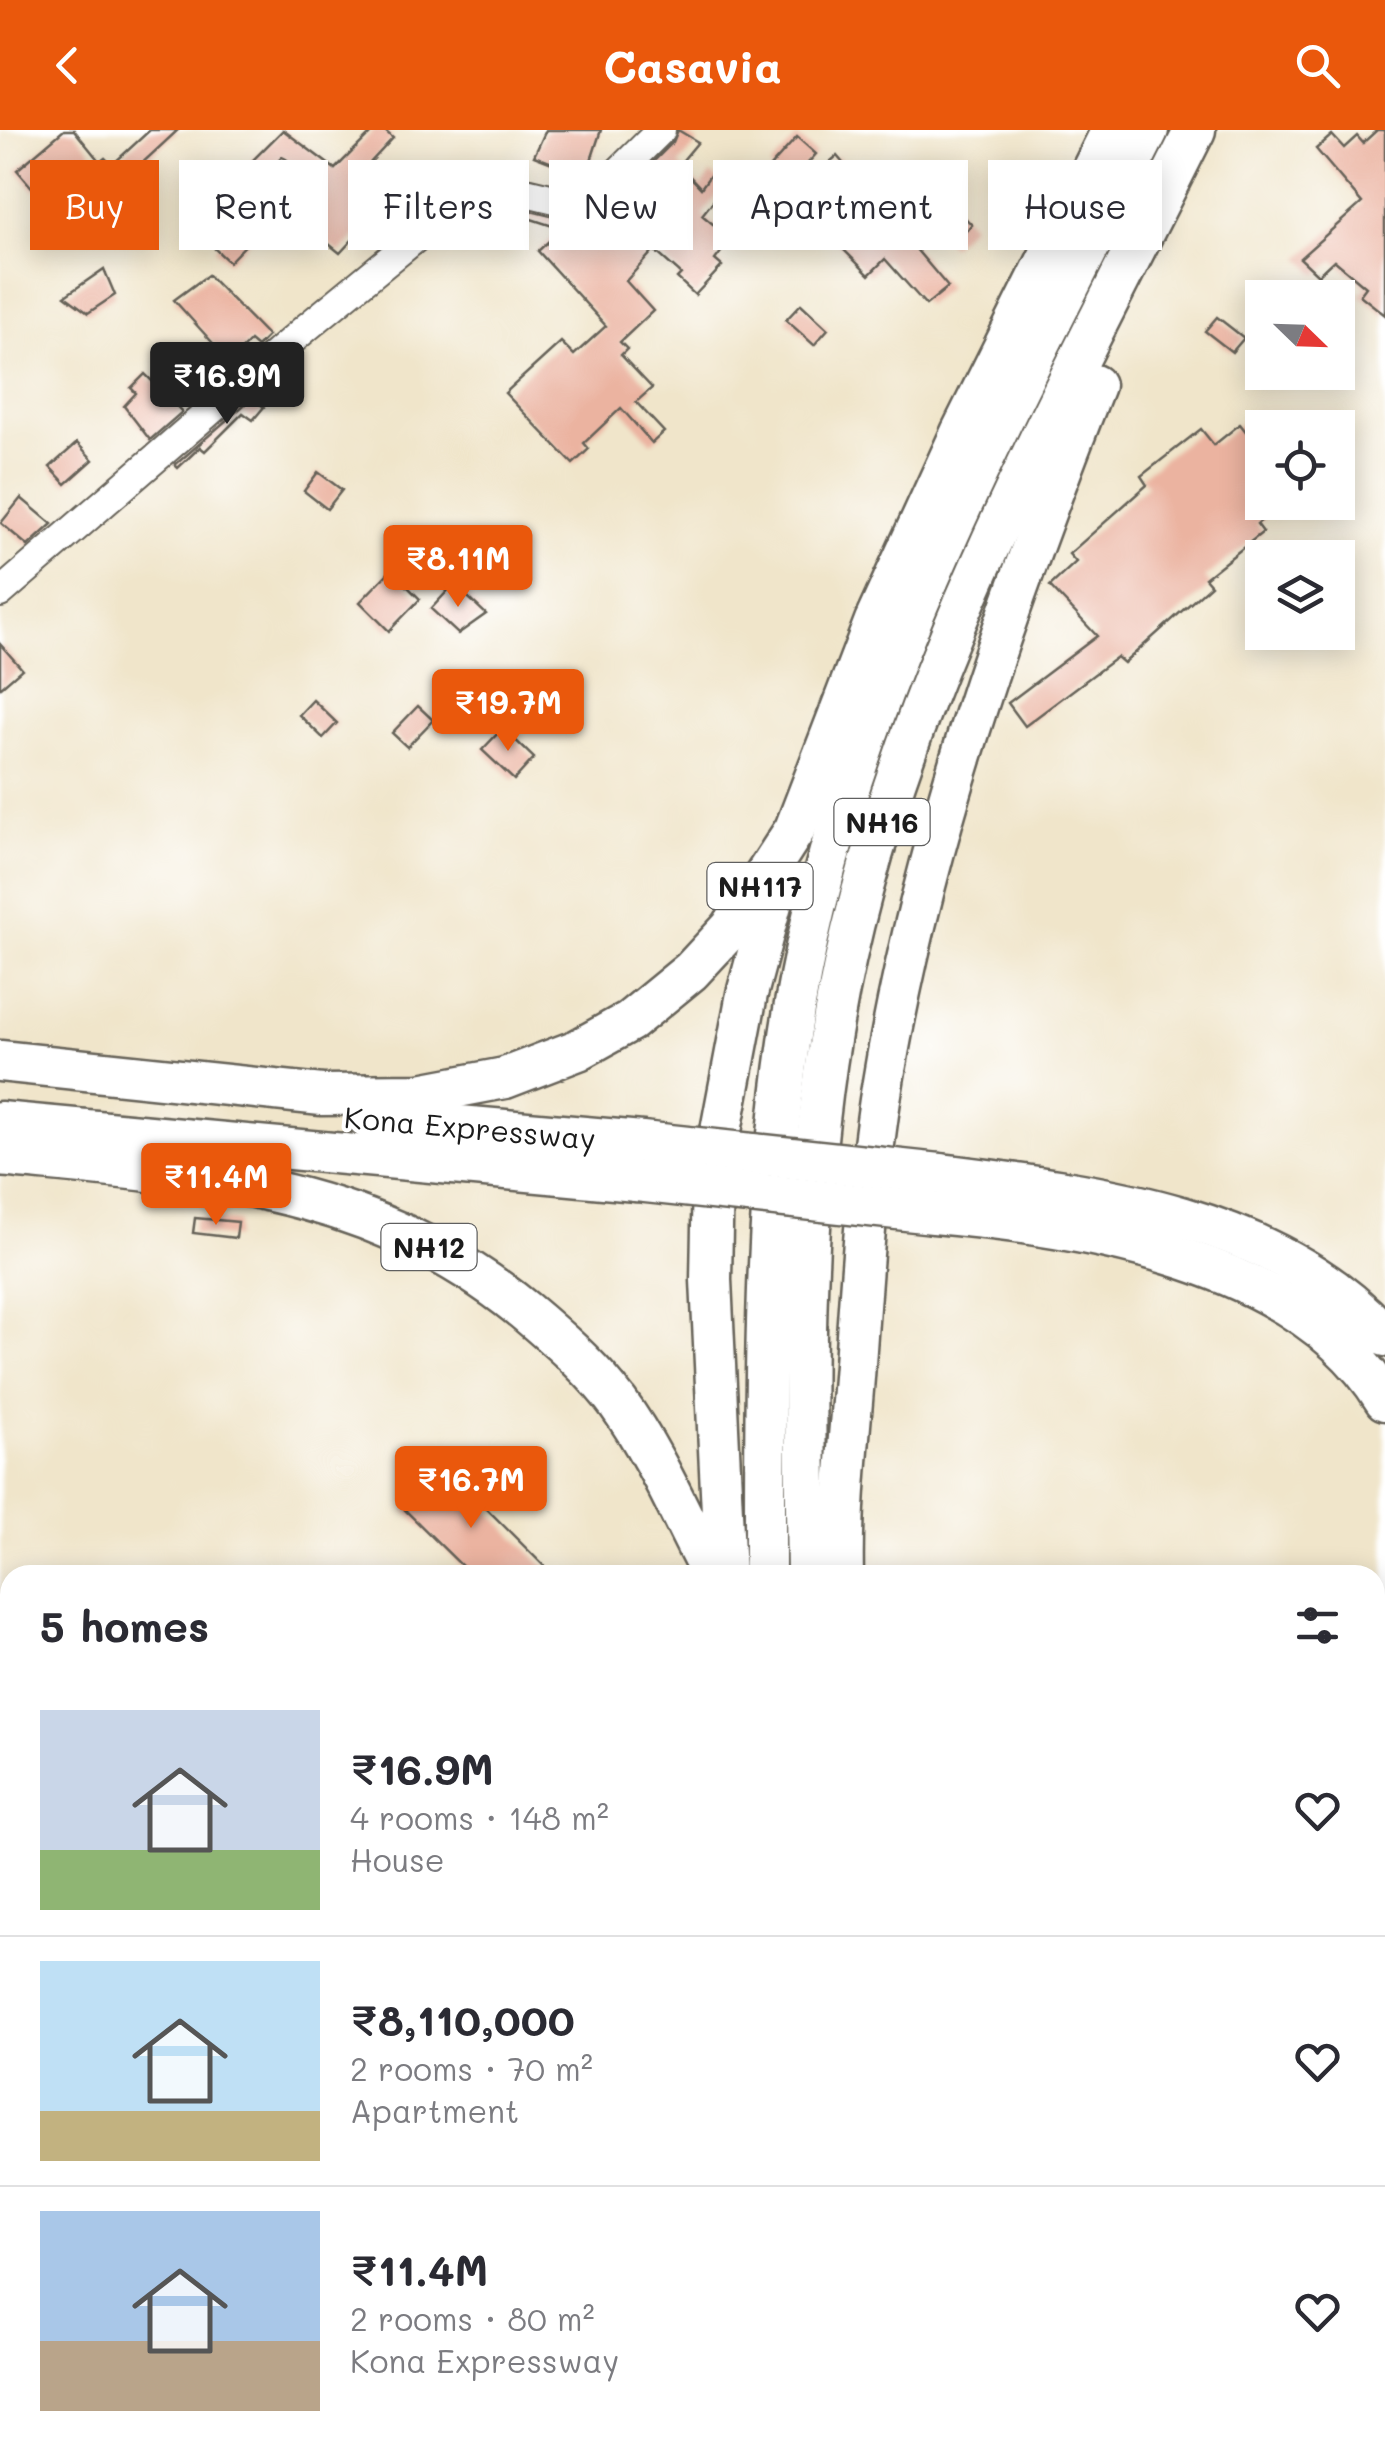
<!DOCTYPE html>
<meta charset="utf-8">
<style>
:root{--surface:#fff;--page:#f2f2f3;--text:#2b2b33;--muted:#7c7c81;--line:#e1e1e2;--accent:#ea580c}
body{margin:0;font-family:Mali,sans-serif;background:var(--page);color:var(--text);height:100vh;display:flex;flex-direction:column;font-size:38px;white-space:nowrap}
*{box-sizing:border-box;margin:0}
p{font-size:32px;color:var(--muted)}
.icon{flex:none;width:55px;height:55px;fill:none;stroke:currentColor;stroke-width:2;stroke-linecap:round;stroke-linejoin:round}
.map{position:relative;flex:1;overflow:hidden}
.details{position:absolute;left:0px;top:1435px;width:1385px;height:892px;display:flex;flex-direction:column;background:var(--surface);border-radius:30px 30px 0 0;box-shadow:0 5px 25px #0003}
.details>*{flex:none}
.hud{position:absolute;left:30px;top:30px;width:1325px;height:90px;display:flex;gap:20px}
.needle{width:65px;rotate:113deg}
.fabs{position:absolute;left:1245px;top:150px;display:grid;gap:20px}
.fabs a{display:grid;place-items:center;width:110px;height:110px;border-radius:0px;background:var(--surface);box-shadow:0 5px 25px #0003;font-size:50px}
.price{position:absolute;translate:-50% -85px;padding:0 22px;border-radius:10px;background:var(--accent);color:#fff;font-size:32px;line-height:65px;filter:drop-shadow(0 2px 5px #0008)}
.price::after{content:'';position:absolute;left:50%;top:60px;width:30px;height:22px;margin-left:-15px;background:inherit;clip-path:polygon(0 0,100% 0,50% 100%)}
.price.selected{background:#222;color:#fff}
ul{padding:0;list-style:none}
li{display:flex;align-items:center;gap:30px;height:250px;padding:0 40px}
li+li{border-top:2px solid var(--line)}
li span{display:grid;place-items:center;flex:none;width:280px;height:200px;border-radius:0px;color:#555}
li>.icon{margin-inline-start:auto}
span .icon{width:120px;height:120px;fill:#fffc;stroke-width:1}
li b{font-size:42px}
h2{display:flex;justify-content:space-between;align-items:center;height:120px;padding:0 40px;font-size:42px}
.tag{padding:0 35px;border-radius:0px;background:var(--surface);box-shadow:0 5px 25px #0003;font-size:35px;line-height:90px}
.tag.selected{background:var(--accent);color:#fff}
header{display:flex;justify-content:space-between;align-items:center;height:130px;padding:0 40px;background:var(--accent);color:#fff;font-size:45px;font-weight:800}
.map>svg:first-child{display:block}
.building{fill:#ebb3a0}
.lines{fill:none;stroke-linecap:round;stroke-linejoin:round}
.minor-casing{stroke:#666259;stroke-width:32}
.highway-casing{stroke:#666259;stroke-width:45}
.minor{stroke:#fff;stroke-width:28}
.highway{stroke:#fff;stroke-width:40}
.highway-bridge-casing{stroke:#666259;stroke-width:45;stroke-linecap:butt}
.highway-bridge{stroke:#fff;stroke-width:40}
.labels{text-anchor:middle;dominant-baseline:central;stroke-width:8;stroke-linejoin:round;paint-order:stroke}
.shield{fill:#fff;stroke:#606060;stroke-width:2.5}
.shield-label{font-size:28px;font-weight:bold;fill:#1c1c1c}
.street-label{font-size:30px;fill:#1c1c1c;stroke:#fff}
</style>
<header><svg class="icon" aria-label="back" viewBox="0 0 24 24"><path d="M15 5l-7 7 7 7"/></svg>Casavia<svg class="icon" aria-label="search" viewBox="0 0 24 24"><circle cx="10" cy="10" r="6"/><path d="M15 15l6 6"/></svg></header>
<div class="map">
<svg width="1385" height="2326" viewBox="0 0 1385 2326">
<rect width="100%" height="100%" fill="#fff"/>
<filter id="ink" filterUnits="userSpaceOnUse"><feTurbulence type="fractalNoise" baseFrequency=".01" numOctaves="2"/><feDisplacementMap in="SourceGraphic" scale="20" xChannelSelector="R" yChannelSelector="G"/><feConvolveMatrix kernelMatrix="1 2 1 2 8 2 1 2 1" color-interpolation-filters="sRGB"/></filter>
<filter id="wash" filterUnits="userSpaceOnUse"><feTurbulence type="fractalNoise" baseFrequency=".0048" numOctaves="4" result="noise"/><feDisplacementMap in="SourceGraphic" scale="40" xChannelSelector="R" yChannelSelector="G"/><feGaussianBlur stdDeviation="2.25" result="paint"/><feColorMatrix in="noise" values="0 0 0 0 0 0 0 0 0 0 0 0 0 0 0 0 0 1.4 0 .05"/><feComposite in="paint" operator="in"/></filter>
<g filter="url(#wash)">
<rect width="100%" height="100%" fill="#f0e5ca"/>
<g id="blocks">
<g class="building">
<path d="M 64,0 L 74,0 L 100,32 L 105,28 L 112,35 L 150,0 L 178,0 L 125,49 L 133,58 L 83,99 L 42,55 L 35,61 L 17,40 Z"/>
<path d="M 283,0 L 335,39 L 374,0 L 384,0 L 393,8 L 369,34 L 404,66 L 385,87 L 396,97 L 384,110 L 367,94 L 340,123 L 308,97 L 296,86 L 321,58 L 286,29 L 282,27 L 253,57 L 239,44 Z"/>
<path d="M 546,0 L 601,0 L 586,46 L 534,26 Z"/>
<path d="M 678,0 L 698,12 L 679,35 L 701,58 L 711,44 L 725,56 L 702,85 L 731,109 L 715,130 L 722,136 L 695,165 L 677,148 L 681,144 L 654,120 L 626,151 L 653,181 L 620,212 L 627,219 L 621,225 L 652,258 L 636,272 L 664,302 L 652,313 L 621,278 L 584,313 L 589,319 L 573,334 L 505,263 L 561,212 L 574,225 L 606,196 L 538,121 L 562,99 L 528,88 L 531,81 L 571,91 L 569,99 L 575,92 L 596,89 L 673,12 Z"/>
<path d="M 1377,0 L 1385,0 L 1385,185 L 1360,165 L 1366,157 L 1334,130 L 1318,145 L 1300,128 L 1362,73 L 1316,19 L 1332,5 L 1344,18 L 1357,6 L 1363,13 Z"/>
<path d="M 797,7 L 816,24 L 789,54 L 770,37 Z"/>
<path d="M 837,26 L 948,157 L 926,175 L 885,129 L 869,145 L 835,111 L 864,82 L 825,36 Z"/>
<path d="M 952,74 L 972,95 L 951,116 L 931,94 Z"/>
<path d="M 244,87 L 259,101 L 229,132 L 215,119 Z"/>
<path d="M 104,139 L 115,165 L 88,183 L 65,166 Z"/>
<path d="M 208,145 L 268,206 L 257,217 L 250,211 L 230,232 L 174,170 Z"/>
<path d="M 801,174 L 828,199 L 814,215 L 786,190 Z"/>
<path d="M 1217,187 L 1244,208 L 1232,222 L 1205,201 Z"/>
<path d="M 182,223 L 198,239 L 169,268 L 182,282 L 150,310 L 124,276 L 136,263 L 131,258 L 145,244 L 153,252 Z"/>
<path d="M 252,268 L 264,277 L 253,290 L 243,283 L 205,321 L 200,317 L 178,338 L 175,335 Z"/>
<path d="M 1240,294 L 1262,322 L 1262,372 L 1284,372 L 1257,394 L 1263,402 L 1205,448 L 1211,455 L 1124,533 L 1117,527 L 1025,596 L 1008,573 L 1097,506 L 1050,456 L 1076,432 L 1069,424 L 1147,355 L 1141,346 L 1201,299 L 1214,315 Z"/>
<path d="M 77,313 L 93,330 L 66,354 L 50,337 Z"/>
<path d="M 318,342 L 342,360 L 327,379 L 304,361 Z"/>
<path d="M 21,368 L 52,394 L 28,416 L 1,393 Z"/>
<path d="M 391,440 L 420,469 L 389,501 L 360,472 Z"/>
<path d="M 454,454 L 486,484 L 458,504 L 431,479 Z"/>
<path d="M 0,514 L 22,539 L 0,558 Z"/>
<path d="M 313,570 L 337,593 L 323,608 L 299,585 Z"/>
<path d="M 418,576 L 433,590 L 407,617 L 392,603 Z"/>
<path d="M 503,598 L 534,628 L 514,650 L 482,620 Z"/>
<path d="M 195,1088 L 238,1092 L 236,1108 L 193,1103 Z"/>
<path d="M 446,1338 L 553,1445 L 471,1445 L 405,1380 Z"/>
</g>
</g>
</g>
<g filter="url(#ink)">
<use href="#blocks" fill-opacity="0" stroke="#666259" stroke-width="2.5"/>
<g class="lines">
<defs>
<g id="minor">
<path d="M 0,463 L 306,198 L 484,52 L 584,76 L 661,0"/>
<path d="M 1375,1747 L 1385,1735"/>
<path d="M 0,2133 L 10,2140"/>
<path d="M 728,2318 L 728,2326"/>
<path d="M 672,2326 L 680,2318"/>
</g>
<g id="highway">
<path d="M 0,931 L 322,965 L 420,964 L 505,948 L 578,920 L 630,891 L 691,841 L 731,798 L 795,699 L 875,491 L 961,303 L 1112,0"/>
<path d="M 368,988 L 642,1012"/>
<path d="M 0,992 L 636,1051"/>
<path d="M 0,1026 C 202,1046 376,1052 538,1192 C 567,1217 595,1242 618,1273 C 657,1327 681,1387 712,1445"/>
<path d="M 940,1044 C 1093,1063 1276,1084 1385,1206"/>
<path d="M 934,1083 C 1084,1096 1301,1130 1385,1270"/>
<path d="M 725,1445 L 711,1150 L 713,1043 L 747,864 L 777,752"/>
<path d="M 765,1445 C 765,1254 763,1063 795,874 C 849,561 1008,281 1148,0"/>
<path d="M 807,1445 C 804,1265 801,1082 831,904 C 884,581 1051,289 1195,0"/>
<path d="M 843,1445 C 841,1375 850,1304 855,1234 C 861,1146 867,1057 880,970 C 919,723 1003,487 1094,255"/>
<path d="M 1375,1638 L 1385,1624"/>
<path d="M 1375,1704 L 1385,1695"/>
<path d="M 761,2326 L 761,2318"/>
<path d="M 804,2326 L 804,2318"/>
<path d="M 858,2326 L 860,2318"/>
</g>
</defs>
<use href="#minor" class="minor-casing"/>
<use href="#highway" class="highway-casing"/>
<use href="#minor" class="minor"/>
<use href="#highway" class="highway"/>
<defs>
<g id="highway-bridge">
<path d="M 642,1012 L 940,1044"/>
<path d="M 636,1051 L 934,1083"/>
</g>
</defs>
<use href="#highway-bridge" class="highway-bridge-casing"/>
<use href="#highway-bridge" class="highway-bridge"/>
</g>
</g>
<g class="labels">
<g class="shield">
<rect x="834.5" y="669" width="95" height="46" rx="8"/>
<rect x="707.5" y="733" width="105" height="46" rx="8"/>
<rect x="381.5" y="1094" width="95" height="46" rx="8"/>
</g>
<g class="shield-label">
<text x="882" y="692">NH16</text>
<text x="760" y="756">NH117</text>
<text x="429" y="1117">NH12</text>
</g>
<g class="street-label">
<text transform="translate(470 997) rotate(5)">Kona Expressway</text>
</g>
</g>
</svg>
<div class="fabs">
<a><svg class="needle" viewBox="-14 -14 28 28"><path d="M0-13l5 13h-10z" fill="#e53935"/><path d="M0 13l5-13h-10z" fill="#7c7c81"/></svg></a>
<a><svg class="icon" aria-label="locate" viewBox="0 0 24 24"><circle cx="12" cy="12" r="6"/><path d="M12 2v4M12 18v4M2 12h4M18 12h4"/></svg></a>
<a><svg class="icon" aria-label="layers" viewBox="0 0 24 24"><path d="M12 4l9 5-9 5-9-5zM3 14l9 5 9-5"/></svg></a>
</div>
<b class="price selected" style="left:227px;top:297px">₹16.9M</b>
<b class="price" style="left:458px;top:480px">₹8.11M</b>
<b class="price" style="left:508px;top:624px">₹19.7M</b>
<b class="price" style="left:216px;top:1098px">₹11.4M</b>
<b class="price" style="left:471px;top:1401px">₹16.7M</b>
<div class="hud">
<a class="tag selected">Buy</a>
<a class="tag">Rent</a>
<a class="tag">Filters</a>
<a class="tag">New</a>
<a class="tag">Apartment</a>
<a class="tag">House</a>
</div>
<section class="details">
<h2>5 homes<svg class="icon" aria-label="filters" viewBox="0 0 24 24"><path d="M4 7h16M4 17h16"/><circle cx="9" cy="7" r="2"/><circle cx="15" cy="17" r="2"/></svg></h2>
<ul>
<li><span style="background:linear-gradient(#c9d6e8 70%,#8fb573 0)"><svg class="icon" aria-label="home" viewBox="0 0 24 24"><path d="M3 11l9-7 9 7M6 9v11h12V9"/></svg></span><div><b>₹16.9M</b><p>4 rooms · 148 m²</p><p>House</p></div><svg class="icon" aria-label="heart" viewBox="0 0 24 24"><path d="M12 20l-8-8c-3-5 5-10 8-4 3-6 11-1 8 4z"/></svg></li>
<li><span style="background:linear-gradient(#bfe0f5 75%,#c2b280 0)"><svg class="icon" aria-label="home" viewBox="0 0 24 24"><path d="M3 11l9-7 9 7M6 9v11h12V9"/></svg></span><div><b>₹8,110,000</b><p>2 rooms · 70 m²</p><p>Apartment</p></div><svg class="icon" aria-label="heart" viewBox="0 0 24 24"><path d="M12 20l-8-8c-3-5 5-10 8-4 3-6 11-1 8 4z"/></svg></li>
<li><span style="background:linear-gradient(#a9c7e8 65%,#b9a48a 0)"><svg class="icon" aria-label="home" viewBox="0 0 24 24"><path d="M3 11l9-7 9 7M6 9v11h12V9"/></svg></span><div><b>₹11.4M</b><p>2 rooms · 80 m²</p><p>Kona Expressway</p></div><svg class="icon" aria-label="heart" viewBox="0 0 24 24"><path d="M12 20l-8-8c-3-5 5-10 8-4 3-6 11-1 8 4z"/></svg></li>
</ul>
</section>
</div>
